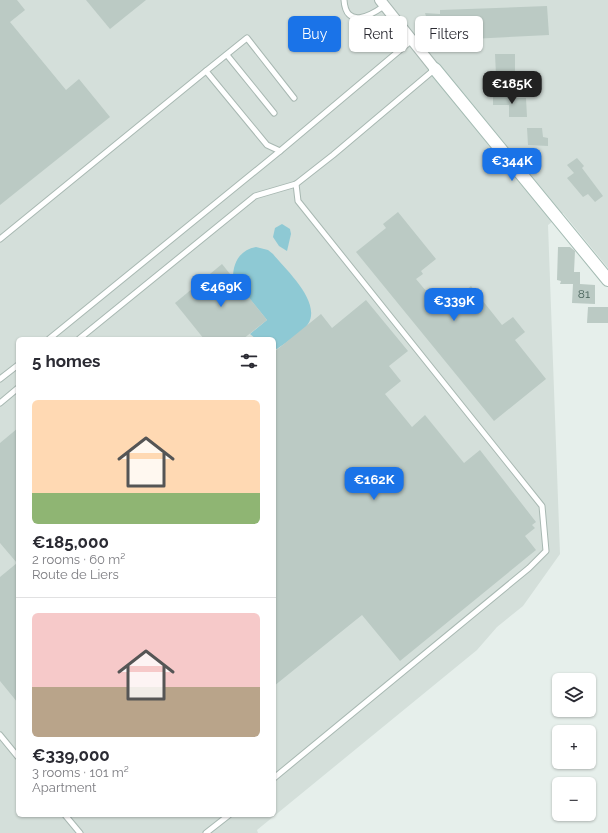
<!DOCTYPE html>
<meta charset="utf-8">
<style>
:root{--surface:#fff;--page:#f7f7f7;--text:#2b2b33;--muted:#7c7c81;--line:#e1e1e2;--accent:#1a73e8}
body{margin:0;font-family:Raleway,sans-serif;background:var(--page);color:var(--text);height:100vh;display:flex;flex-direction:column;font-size:15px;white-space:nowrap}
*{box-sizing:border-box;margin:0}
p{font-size:13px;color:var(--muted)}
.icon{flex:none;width:22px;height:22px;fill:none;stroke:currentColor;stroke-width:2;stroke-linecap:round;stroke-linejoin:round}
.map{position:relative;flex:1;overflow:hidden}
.side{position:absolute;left:16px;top:337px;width:260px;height:480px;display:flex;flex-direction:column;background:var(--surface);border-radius:6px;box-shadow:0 1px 3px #0004}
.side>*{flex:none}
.top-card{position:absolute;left:288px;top:16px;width:260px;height:36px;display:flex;gap:8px}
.fabs{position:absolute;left:552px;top:673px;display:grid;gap:8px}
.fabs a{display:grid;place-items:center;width:44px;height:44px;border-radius:6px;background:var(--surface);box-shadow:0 1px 3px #0004;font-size:20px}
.price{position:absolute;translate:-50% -34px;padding:0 9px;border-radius:8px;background:var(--accent);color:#fff;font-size:13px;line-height:26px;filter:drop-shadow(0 1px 2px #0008)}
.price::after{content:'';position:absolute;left:50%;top:24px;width:12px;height:9px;margin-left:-6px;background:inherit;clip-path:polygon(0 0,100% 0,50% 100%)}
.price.selected{background:#222;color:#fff}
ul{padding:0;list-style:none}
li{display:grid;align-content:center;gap:8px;height:212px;padding:0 16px}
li+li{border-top:1px solid var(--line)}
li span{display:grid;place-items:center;height:124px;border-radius:6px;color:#555}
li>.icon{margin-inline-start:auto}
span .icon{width:72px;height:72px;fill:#fffc;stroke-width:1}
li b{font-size:17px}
h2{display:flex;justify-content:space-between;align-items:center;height:48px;padding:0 16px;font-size:17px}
.pill{padding:0 14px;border-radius:6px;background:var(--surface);box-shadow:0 1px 3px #0004;font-size:14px;line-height:36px}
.pill.selected{background:var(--accent);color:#fff}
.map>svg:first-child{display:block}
.built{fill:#d4dfda;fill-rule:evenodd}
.water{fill:#8ec9d4}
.building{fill:#bbcac4}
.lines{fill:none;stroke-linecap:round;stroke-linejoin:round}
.lane-casing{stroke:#a8b8b2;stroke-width:7}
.street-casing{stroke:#a8b8b2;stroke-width:12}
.secondary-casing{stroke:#a4bbb3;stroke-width:14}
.lane{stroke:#fff;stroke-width:5}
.street{stroke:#fff;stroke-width:10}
.secondary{stroke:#fff;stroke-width:12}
.labels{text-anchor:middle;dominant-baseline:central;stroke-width:3;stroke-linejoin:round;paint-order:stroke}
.number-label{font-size:12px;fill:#4a645c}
</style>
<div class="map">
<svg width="608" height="833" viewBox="0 0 608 833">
<rect width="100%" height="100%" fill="#e6efeb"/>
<path class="built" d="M 0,0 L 608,0 L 608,268 L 563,213 L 548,225 L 560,554 L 523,606 L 497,627 L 477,650 L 257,830 L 258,833 L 0,833 ZM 18,339 L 274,339 L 274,815 L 18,815 Z"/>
<g class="water">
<path d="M 282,224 L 290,229 L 291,234 L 287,251 L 279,246 L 273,237 L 275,228 Z"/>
<path d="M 256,247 L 268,250 L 273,254 C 286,270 322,302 308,324 C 303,332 285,343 277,349 L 274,348 L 274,339 L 256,339 L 250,334 L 267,320 L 233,278 C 233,262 240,250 256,247 Z"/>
</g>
<g class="building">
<path d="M 0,0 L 17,0 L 25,10 L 10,22 L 66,90 L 79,79 L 110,117 L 0,205 Z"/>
<path d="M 86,0 L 146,0 L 110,29 Z"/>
<path d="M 547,6 L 549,35 L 471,39 L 471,43 L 456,43 L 456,30 L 437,29 L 428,23 L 425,13 L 440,14 L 440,10 Z"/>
<path d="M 495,54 L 515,54 L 515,74 L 496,75 Z"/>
<path d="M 493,94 L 509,94 L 510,98 L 526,98 L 527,117 L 509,117 L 509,105 L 493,105 Z"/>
<path d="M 527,128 L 542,128 L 543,137 L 548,138 L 548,146 L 528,145 Z"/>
<path d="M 577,158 L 584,166 L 582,168 L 603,196 L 595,202 L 588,194 L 583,197 L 567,178 L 574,173 L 567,165 Z"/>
<path d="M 398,212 L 436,259 L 421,271 L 423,274 L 416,279 L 442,310 L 471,286 L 502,325 L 513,317 L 525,332 L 515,340 L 546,379 L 494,421 L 356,252 L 386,228 L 383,224 Z"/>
<path d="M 558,247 L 570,247 L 575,251 L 574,272 L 580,272 L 580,284 L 595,285 L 595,304 L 572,303 L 573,284 L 560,284 L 561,281 L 557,280 Z"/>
<path d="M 222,264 L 267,320 L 243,339 L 204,339 L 175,303 Z"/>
<path d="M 366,300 L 408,351 L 389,366 L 401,381 L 385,394 L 412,427 L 425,415 L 464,463 L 480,450 L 536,522 L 532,525 L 535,528 L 525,536 L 536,550 L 400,661 L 362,615 L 274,686 L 274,352 L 321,314 L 332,328 Z"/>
<path d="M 588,307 L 608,307 L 608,323 L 587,323 Z"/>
<path d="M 18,428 L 18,703 L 0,681 L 0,577 L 17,563 L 0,543 L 0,443 Z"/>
</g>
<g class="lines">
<defs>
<g id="lane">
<path d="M 344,0 C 346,29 370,16 384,6"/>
<path d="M 227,55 L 274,113"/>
<path d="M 294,98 L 247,38 L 206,71 L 267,145 L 280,151 L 412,40"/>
<path d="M 0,239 L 206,71"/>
<path d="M 49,339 L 280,151"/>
<path d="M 79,339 L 255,196 L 296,184 L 333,155 L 435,69"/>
<path d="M 0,379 L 18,365"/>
<path d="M 0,403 L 18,388"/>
<path d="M 0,735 L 18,757"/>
<path d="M 274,778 L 529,568 L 546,551 L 542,506 L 298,201 L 296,184"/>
<path d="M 65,815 L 80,833"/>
<path d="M 206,833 L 229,815"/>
</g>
<path id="street" d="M 380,0 L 435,69"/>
<path id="secondary" d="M 435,69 L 608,280"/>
</defs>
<use href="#lane" class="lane-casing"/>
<use href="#street" class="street-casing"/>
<use href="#secondary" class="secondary-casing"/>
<use href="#lane" class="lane"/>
<use href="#street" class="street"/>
<use href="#secondary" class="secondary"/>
</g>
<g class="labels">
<g class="number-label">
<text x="584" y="294">81</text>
</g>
</g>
</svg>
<div class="fabs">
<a><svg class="icon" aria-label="layers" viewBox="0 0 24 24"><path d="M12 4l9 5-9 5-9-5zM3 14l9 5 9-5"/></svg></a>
<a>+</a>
<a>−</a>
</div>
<b class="price selected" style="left:512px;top:105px">€185K</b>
<b class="price" style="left:512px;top:182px">€344K</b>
<b class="price" style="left:221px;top:308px">€469K</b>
<b class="price" style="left:454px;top:322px">€339K</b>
<b class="price" style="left:374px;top:501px">€162K</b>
<div class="top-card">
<a class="pill selected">Buy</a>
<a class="pill">Rent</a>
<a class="pill">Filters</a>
</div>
<section class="side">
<h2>5 homes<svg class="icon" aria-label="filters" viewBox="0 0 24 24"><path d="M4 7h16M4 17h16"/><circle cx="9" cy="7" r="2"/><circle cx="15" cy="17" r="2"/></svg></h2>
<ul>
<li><span style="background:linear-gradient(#ffd9b3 75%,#8fb573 0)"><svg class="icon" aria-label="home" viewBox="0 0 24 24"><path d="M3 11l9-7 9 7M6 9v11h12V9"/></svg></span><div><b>€185,000</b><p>2 rooms · 60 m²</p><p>Route de Liers</p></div></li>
<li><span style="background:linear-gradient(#f6c9c9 60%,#b9a48a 0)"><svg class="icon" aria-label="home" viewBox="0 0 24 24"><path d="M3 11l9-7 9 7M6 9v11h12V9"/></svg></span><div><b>€339,000</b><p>3 rooms · 101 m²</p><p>Apartment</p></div></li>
</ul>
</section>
</div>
